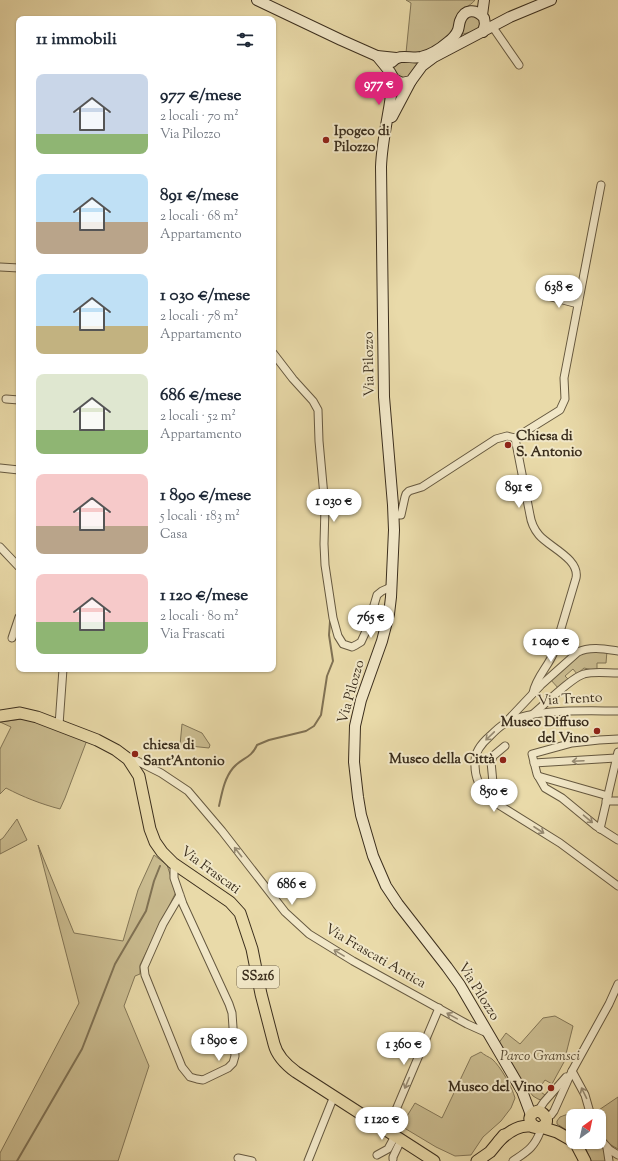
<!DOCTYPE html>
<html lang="it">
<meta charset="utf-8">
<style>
:root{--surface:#fff;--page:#f2f2f3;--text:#1f2937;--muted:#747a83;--accent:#db2777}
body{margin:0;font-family:"Sorts Mill Goudy",serif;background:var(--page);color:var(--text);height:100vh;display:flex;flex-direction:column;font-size:15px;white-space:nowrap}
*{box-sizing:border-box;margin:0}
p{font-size:13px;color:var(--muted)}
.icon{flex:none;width:22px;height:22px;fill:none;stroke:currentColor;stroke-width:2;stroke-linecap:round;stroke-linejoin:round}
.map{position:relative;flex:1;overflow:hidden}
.drawer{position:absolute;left:16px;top:16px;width:260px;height:656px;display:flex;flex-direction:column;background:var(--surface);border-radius:8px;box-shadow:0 1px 3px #0004}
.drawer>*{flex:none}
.needle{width:26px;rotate:33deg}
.buttons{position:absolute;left:566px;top:1109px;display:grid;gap:8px}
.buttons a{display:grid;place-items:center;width:40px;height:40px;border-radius:8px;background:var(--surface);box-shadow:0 1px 3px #0004;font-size:20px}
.price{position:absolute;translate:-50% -34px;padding:0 9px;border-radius:14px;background:#fff;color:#222;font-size:13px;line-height:26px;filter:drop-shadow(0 1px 2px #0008)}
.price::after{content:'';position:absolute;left:50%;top:24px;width:12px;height:9px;margin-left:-6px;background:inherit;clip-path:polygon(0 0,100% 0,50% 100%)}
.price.selected{background:var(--accent);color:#fff}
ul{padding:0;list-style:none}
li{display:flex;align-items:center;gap:12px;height:100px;padding:0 20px}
li span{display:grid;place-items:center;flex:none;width:112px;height:80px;border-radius:8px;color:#555}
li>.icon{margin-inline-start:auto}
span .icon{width:48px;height:48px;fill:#fffc;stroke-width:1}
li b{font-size:17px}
h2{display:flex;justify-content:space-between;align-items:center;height:48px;padding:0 20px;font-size:17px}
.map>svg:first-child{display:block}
.green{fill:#cbbd91;stroke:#837657}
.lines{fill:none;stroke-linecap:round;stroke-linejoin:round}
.stream{stroke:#807254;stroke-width:2}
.street-casing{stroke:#665940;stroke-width:9}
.secondary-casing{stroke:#3b2e1d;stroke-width:12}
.primary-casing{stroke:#3b2e1d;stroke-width:13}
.street{stroke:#f1e7c7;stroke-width:7}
.secondary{stroke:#f1e7c7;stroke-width:10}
.primary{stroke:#e9daa9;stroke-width:11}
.oneway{stroke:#968a72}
.poi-dot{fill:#8f2418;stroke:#f1e7c7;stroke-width:1.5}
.labels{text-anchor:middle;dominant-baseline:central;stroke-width:4;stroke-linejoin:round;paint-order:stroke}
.shield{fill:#f1e7c7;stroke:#726650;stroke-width:1}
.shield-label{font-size:13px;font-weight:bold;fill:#3b2e1d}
.poi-label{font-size:14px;font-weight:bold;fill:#3b2e1d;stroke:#f1e7c7;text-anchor:start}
.street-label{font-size:14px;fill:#3b2e1d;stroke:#f1e7c7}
.park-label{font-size:14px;font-style:italic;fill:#584b34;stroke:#f1e7c7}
</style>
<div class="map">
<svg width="618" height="1161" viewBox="0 0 618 1161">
<rect width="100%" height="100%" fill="#e9daa9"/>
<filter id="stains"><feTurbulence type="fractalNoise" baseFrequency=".005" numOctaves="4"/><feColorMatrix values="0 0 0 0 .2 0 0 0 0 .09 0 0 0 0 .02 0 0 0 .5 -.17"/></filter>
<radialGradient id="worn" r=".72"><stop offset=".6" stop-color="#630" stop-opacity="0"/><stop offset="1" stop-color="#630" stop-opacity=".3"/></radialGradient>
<g class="green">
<path d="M 406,0 L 475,0 C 470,7 459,9 456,17 C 455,20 455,26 455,30 C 447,38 428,53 416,54 C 413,55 409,53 406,53 L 411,3 Z"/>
<path d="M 469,15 L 478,15 L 482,26 L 471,32 L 459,35 L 465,20 Z"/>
<path d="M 401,60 L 422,60 L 409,78 L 398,78 L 392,69 L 396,64 Z"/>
<path d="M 607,651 L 606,663 L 597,663 L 597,671 L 584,668 L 577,674 L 573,669 L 565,676 L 569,680 L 559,689 L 550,679 L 579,652 Z"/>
<path d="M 22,719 L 36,721 L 87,740 L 65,798 L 60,809 C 41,804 23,797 6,788 L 0,794 L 0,749 L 11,727 L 0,722 Z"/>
<path d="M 182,724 L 202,733 L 210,745 L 209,748 L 180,745 Z"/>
<path d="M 17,819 L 27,840 L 0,854 L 0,840 L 3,838 Z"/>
<path d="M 38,845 L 74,933 L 123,941 L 138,890 L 154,855 L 167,865 L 176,892 L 140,965 L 140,974 L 135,976 L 124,1006 L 149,1066 L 118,1161 L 0,1161 L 0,1153 L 79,1003 Z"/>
<path d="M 555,1016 L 573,1026 L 564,1062 L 552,1084 L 545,1080 L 538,1090 L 545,1095 L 541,1100 L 538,1099 L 533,1096 L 515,1072 L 498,1044 L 506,1033 L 520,1044 L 543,1018 Z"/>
<path d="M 481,1052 C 484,1055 489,1057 492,1059 C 501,1067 512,1087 515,1098 L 511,1108 L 501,1121 L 483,1137 L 471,1155 L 455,1156 L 436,1147 L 401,1126 L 415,1103 L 442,1118 L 471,1057 Z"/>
<path d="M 618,1097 L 618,1149 L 611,1145 L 607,1148 L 609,1161 L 591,1161 L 583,1142 L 599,1142 L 599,1116 L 590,1116 Z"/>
<path d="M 568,1114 L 573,1116 L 573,1134 L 557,1124 L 557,1121 L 560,1117 Z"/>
</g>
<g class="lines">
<g class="stream">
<path d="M 219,806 C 222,793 224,779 233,768 C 241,758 251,759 257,745 L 269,740 L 306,731 L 314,726 L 321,715 L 327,676 L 333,661 L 329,635 L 330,621"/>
<path d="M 17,1161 L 82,1049 L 115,964 L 146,911 L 154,881 L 160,866"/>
</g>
<defs>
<g id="street">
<path d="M 492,26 L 519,65"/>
<path d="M 0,267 L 19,268"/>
<path d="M 544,295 L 578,304"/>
<path d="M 273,353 L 293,379 L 313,401 L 318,410 L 319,441 L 325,507 L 324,544 L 325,565 L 333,618 L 338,636 L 343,644 L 352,647 L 356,645 L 361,642 L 367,629 L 377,595 L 382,591 L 391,587"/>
<path d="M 6,399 L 19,400"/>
<path d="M 515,438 L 560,410 L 565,399 L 564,378 L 601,185"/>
<path d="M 0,468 L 19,470"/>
<path d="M 394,515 L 401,515 L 405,497 L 406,494 L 409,491 L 422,487 L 496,439 L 507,436 L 515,438 L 530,515 C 531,522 534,529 539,535 C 549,547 580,559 576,578 L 554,652 C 548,667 536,677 533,693"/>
<path d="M 0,547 L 19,567"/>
<path d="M 12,638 L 19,617"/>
<path d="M 618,711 C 586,711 531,708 504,724 C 499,727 494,732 490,736 C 482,743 475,751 475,761 C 474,776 480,791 491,800 L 560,843 L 618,886"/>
<path d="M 533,714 C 544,705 572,677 584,674 C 594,671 607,673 618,673"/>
<path d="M 507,721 L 541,685 L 578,652 C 590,646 605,649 618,651"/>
<path d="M 59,725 L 63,669"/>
<path d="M 618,739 L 599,740 L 572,743 L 532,754 L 537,774 L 545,788 L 562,798 L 596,826 L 618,840"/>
<path d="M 127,757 L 137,761 L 161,773 L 188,791 L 222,831 L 285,912 L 309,934 L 353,961 L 467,1024 L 487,1033"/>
<path d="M 534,763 L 616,758"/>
<path d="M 538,776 L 608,796"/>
<path d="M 606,801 L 618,801"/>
<path d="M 495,803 L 491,762 L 493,756 L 505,746"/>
<path d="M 600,829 L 618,752"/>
<path d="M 176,865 L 174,869 L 174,878 L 183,904 L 229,1004 L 232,1013 L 235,1056 L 233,1063 L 228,1068 L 203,1080 L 197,1079 L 190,1077 L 182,1067 L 145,975 L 144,967 L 163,924 L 180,895"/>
<path d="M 572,1071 L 585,1095 L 591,1116"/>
<path d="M 538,1111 L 544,1102 L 566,1077"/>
<path d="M 546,1118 L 551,1115 L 554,1111 L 572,1071 L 609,1004 L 618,984"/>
<path d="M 387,1131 L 439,1008"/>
<path d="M 599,1138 L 610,1150 L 618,1155"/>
<path d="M 607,1148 L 609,1161"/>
<path d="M 377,1155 L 388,1149 L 395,1136"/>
<path d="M 238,1158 L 252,1161"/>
<path d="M 393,1159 L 393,1157 L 401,1140"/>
<path d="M 308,1161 L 334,1096"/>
<path d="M 513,1161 C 526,1152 534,1148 540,1132 L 539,1128"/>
</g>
<g id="secondary">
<path d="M 257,0 L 341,40 L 377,56 L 396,58"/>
<path d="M 482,15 L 484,0"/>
<path d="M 377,56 L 390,72 L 394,79 L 402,83 L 411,81 L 422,66 L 434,57 L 510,17 L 551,0"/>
<path d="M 392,62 C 400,53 410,59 421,57 C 430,55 441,48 448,42 C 452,39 456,35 458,30 C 459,27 459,24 460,21 C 464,9 476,8 484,18 L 485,24 L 483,32"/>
<path d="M 393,78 C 391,108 382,136 381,167 L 384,397 L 393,505 L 394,530 L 391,597 L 389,614 L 382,641 L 361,700 L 355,726 L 354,762 L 358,797 L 361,815 L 373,856 L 386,886 L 398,904 L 447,967 L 460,985 L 522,1091 L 531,1115"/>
<path d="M 392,117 L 411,81"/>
</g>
<g id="primary">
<path d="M 0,716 L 20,713 L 37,717 L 97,740 L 116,750 L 128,759 L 139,776 L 150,829 L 155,842 L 162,852 L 173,863 L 230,902 L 240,913 L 252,949 L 261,994 L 274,1044 C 277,1056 285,1064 296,1072 L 434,1161"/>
<path d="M 541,1127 L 557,1132 L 573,1141"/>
<path d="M 499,1141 C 507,1133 518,1125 530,1126 C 534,1127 538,1129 542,1127 C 551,1122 545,1113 538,1111 C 528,1113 527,1123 536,1127"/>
<path d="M 575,1142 L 585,1161"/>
<path d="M 477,1161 L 490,1152 L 504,1135"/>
</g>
</defs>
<use href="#street" class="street-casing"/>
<use href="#secondary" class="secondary-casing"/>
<use href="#primary" class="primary-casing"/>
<use href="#street" class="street"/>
<use href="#secondary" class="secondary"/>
<use href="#primary" class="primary"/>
</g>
<defs><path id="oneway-shaft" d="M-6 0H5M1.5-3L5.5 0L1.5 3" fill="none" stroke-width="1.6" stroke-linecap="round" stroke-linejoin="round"/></defs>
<g class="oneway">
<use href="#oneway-shaft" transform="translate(490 736) rotate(136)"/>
<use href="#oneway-shaft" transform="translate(578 761) rotate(177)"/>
<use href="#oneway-shaft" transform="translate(588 819) rotate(40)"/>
<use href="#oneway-shaft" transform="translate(539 830) rotate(33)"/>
<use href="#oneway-shaft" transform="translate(238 852) rotate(-128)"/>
<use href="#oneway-shaft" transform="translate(339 953) rotate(-149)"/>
<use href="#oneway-shaft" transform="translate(452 1016) rotate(-151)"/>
<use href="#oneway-shaft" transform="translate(407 1083) rotate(113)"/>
<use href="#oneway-shaft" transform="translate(584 1093) rotate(-116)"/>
</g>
<g class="poi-dot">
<circle cx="326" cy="140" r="4"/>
<circle cx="508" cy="445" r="4"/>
<circle cx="597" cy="731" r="4"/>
<circle cx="135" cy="754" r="4"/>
<circle cx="503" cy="760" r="4"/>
<circle cx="551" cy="1088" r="4"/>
</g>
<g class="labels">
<rect class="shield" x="237" y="966" width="42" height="22" rx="3"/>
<g class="shield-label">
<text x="258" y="977">SS216</text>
</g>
<g class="poi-label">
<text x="334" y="132">Ipogeo di<tspan x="334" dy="16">Pilozzo</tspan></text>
<text x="516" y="437">Chiesa di<tspan x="516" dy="16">S. Antonio</tspan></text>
<text x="589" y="723" text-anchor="end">Museo Diffuso<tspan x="589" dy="16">del Vino</tspan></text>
<text x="143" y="746">chiesa di<tspan x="143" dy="16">Sant'Antonio</tspan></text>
<text x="495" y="760" text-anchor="end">Museo della Città</text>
<text x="543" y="1088" text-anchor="end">Museo del Vino</text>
</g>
<g class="street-label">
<text transform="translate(370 364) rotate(-91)">Via Pilozzo</text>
<text transform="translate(352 692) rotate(-74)">Via Pilozzo</text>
<text transform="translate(570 700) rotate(-3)">Via Trento</text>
<text transform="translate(210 871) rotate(36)">Via Frascati</text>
<text transform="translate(375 957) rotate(30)">Via Frascati Antica</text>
<text transform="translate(478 992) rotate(58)">Via Pilozzo</text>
</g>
<g class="park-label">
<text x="540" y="1057">Parco Gramsci</text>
</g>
</g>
<rect width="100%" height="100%" filter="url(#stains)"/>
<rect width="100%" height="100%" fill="url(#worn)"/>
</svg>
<div class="buttons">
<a><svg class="needle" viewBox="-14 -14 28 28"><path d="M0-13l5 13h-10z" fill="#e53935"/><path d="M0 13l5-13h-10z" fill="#747a83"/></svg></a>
</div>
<b class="price selected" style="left:379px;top:106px">977 €</b>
<b class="price" style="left:559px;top:309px">638 €</b>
<b class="price" style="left:519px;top:509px">891 €</b>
<b class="price" style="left:334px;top:523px">1 030 €</b>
<b class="price" style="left:371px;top:639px">765 €</b>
<b class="price" style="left:551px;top:663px">1 040 €</b>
<b class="price" style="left:494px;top:813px">850 €</b>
<b class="price" style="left:292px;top:906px">686 €</b>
<b class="price" style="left:219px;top:1062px">1 890 €</b>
<b class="price" style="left:404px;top:1066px">1 360 €</b>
<b class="price" style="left:382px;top:1141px">1 120 €</b>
<section class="drawer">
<h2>11 immobili<svg class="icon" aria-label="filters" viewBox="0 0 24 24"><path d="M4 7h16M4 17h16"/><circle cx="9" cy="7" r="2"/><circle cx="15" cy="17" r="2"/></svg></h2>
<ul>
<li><span style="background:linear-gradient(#c9d6e8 75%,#8fb573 0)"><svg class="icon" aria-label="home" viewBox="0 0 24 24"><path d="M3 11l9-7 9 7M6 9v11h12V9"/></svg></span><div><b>977 €/mese</b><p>2 locali · 70 m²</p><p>Via Pilozzo</p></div></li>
<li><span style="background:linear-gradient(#bfe0f5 60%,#b9a48a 0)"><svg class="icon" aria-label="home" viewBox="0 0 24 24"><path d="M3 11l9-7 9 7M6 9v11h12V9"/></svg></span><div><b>891 €/mese</b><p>2 locali · 68 m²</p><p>Appartamento</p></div></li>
<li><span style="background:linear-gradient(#bfe0f5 65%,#c2b280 0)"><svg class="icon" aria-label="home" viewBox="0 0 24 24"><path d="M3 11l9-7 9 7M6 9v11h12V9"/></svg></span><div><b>1 030 €/mese</b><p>2 locali · 78 m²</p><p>Appartamento</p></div></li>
<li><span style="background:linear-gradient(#dfe7d0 70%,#8fb573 0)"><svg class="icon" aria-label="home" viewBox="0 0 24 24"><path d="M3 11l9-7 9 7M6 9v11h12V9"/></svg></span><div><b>686 €/mese</b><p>2 locali · 52 m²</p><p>Appartamento</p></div></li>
<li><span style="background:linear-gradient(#f6c9c9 65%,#b9a48a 0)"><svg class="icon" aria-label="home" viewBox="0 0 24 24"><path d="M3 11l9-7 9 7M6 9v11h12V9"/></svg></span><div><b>1 890 €/mese</b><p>5 locali · 183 m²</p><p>Casa</p></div></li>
<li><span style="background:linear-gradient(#f6c9c9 60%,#8fb573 0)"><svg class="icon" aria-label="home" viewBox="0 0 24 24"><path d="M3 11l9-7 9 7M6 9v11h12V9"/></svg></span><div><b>1 120 €/mese</b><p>2 locali · 80 m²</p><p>Via Frascati</p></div></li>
</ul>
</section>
</div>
